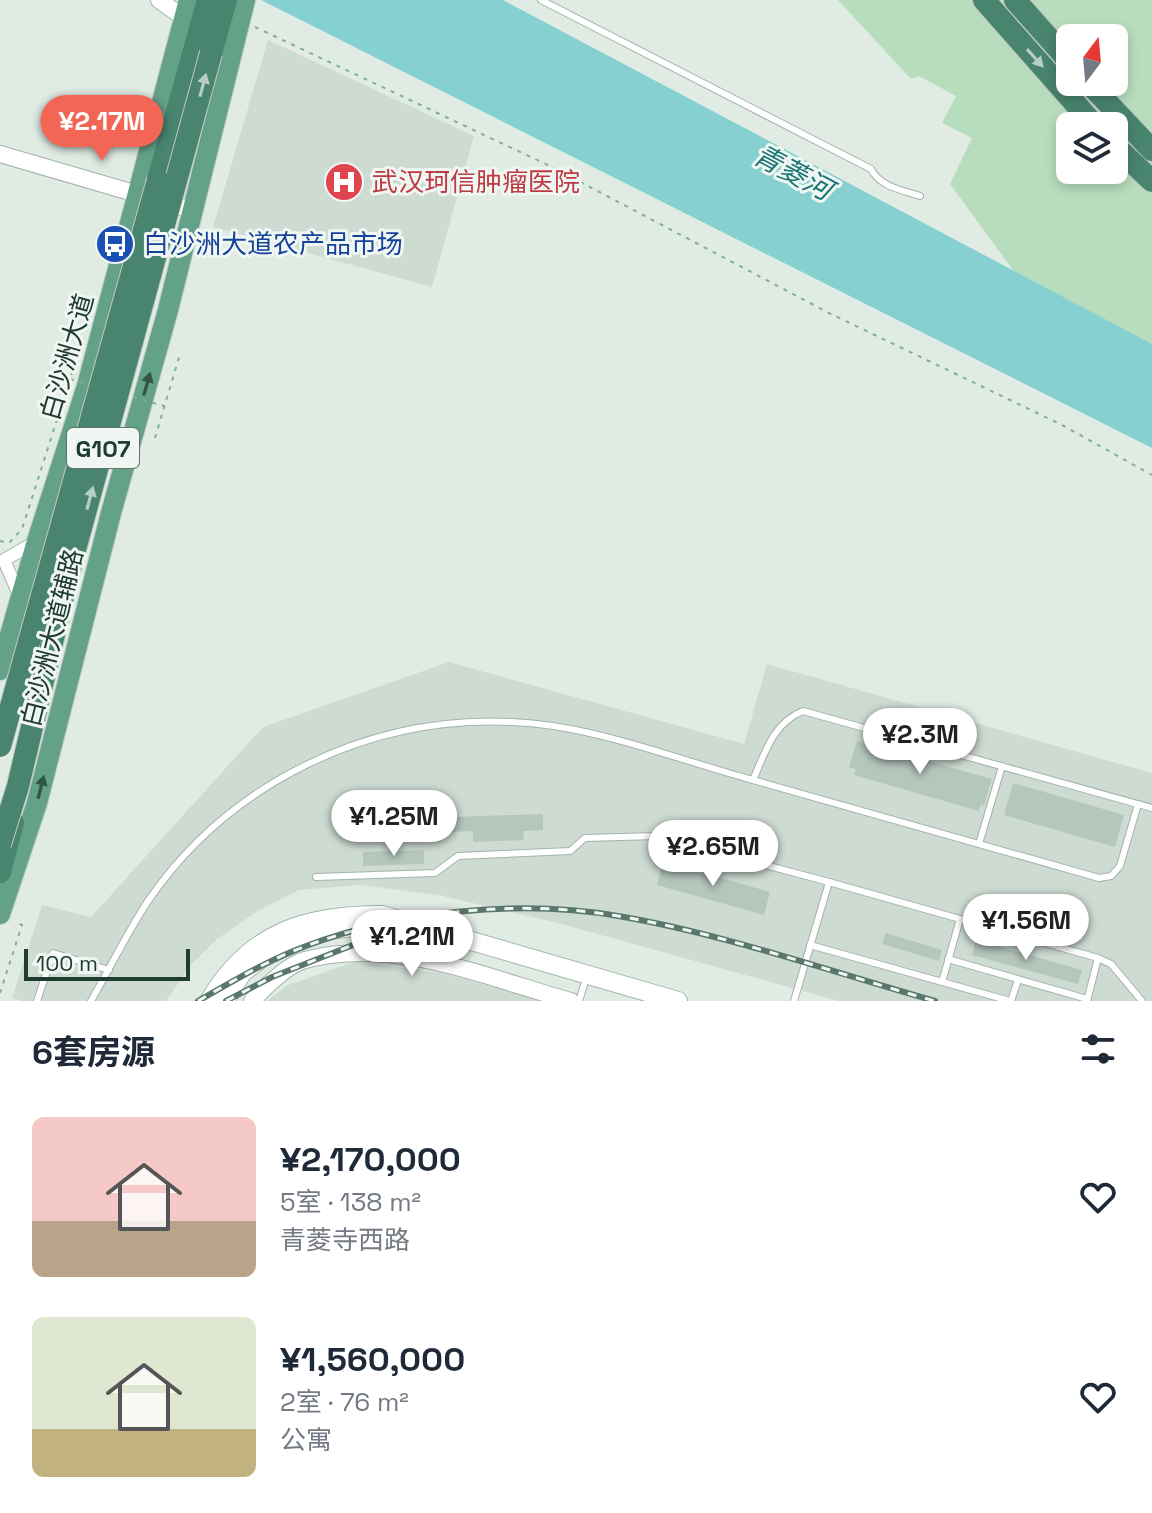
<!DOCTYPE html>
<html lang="zh">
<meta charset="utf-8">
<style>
:root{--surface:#fff;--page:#f6f6f7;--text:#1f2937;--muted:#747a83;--accent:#f36655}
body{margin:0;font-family:"Space Grotesk","Noto Sans SC",sans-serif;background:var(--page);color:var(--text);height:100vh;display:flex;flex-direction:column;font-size:30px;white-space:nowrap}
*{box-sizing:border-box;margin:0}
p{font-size:26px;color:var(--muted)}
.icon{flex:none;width:44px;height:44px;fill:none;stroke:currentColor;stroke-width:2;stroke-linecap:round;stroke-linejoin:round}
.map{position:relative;height:1001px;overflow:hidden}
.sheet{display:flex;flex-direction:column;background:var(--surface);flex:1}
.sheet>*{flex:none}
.needle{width:52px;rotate:16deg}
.tools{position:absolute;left:1056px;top:24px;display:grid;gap:16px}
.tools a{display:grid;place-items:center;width:72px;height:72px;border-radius:12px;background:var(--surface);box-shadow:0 4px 12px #0003;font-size:40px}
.scale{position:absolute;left:24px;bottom:20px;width:166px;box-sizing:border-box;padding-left:8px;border:4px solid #203b30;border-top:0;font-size:22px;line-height:28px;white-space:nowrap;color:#203b30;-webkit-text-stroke:6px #f0f7f3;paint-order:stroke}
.price{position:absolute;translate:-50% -68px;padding:0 18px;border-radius:28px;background:#fff;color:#222;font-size:26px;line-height:52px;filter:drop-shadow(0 2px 4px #0008)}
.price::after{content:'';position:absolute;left:50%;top:48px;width:24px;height:18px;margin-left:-12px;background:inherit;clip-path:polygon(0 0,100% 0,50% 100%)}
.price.selected{background:var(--accent);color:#fff}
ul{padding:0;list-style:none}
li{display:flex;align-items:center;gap:24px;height:200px;padding:0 32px}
li span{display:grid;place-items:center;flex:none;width:224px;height:160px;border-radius:12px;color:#555}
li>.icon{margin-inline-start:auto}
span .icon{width:96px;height:96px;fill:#fffc;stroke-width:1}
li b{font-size:34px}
h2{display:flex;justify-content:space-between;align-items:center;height:96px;padding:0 32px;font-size:34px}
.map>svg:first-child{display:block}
.built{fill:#cedbd3}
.green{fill:#b8ddbd;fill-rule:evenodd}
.water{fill:#86d0d1}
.building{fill:#b5c6bd}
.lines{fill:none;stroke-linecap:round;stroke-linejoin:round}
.service-casing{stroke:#a3b3aa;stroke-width:8}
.minor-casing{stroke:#a3b3aa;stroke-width:14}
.tertiary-casing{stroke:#a3b3aa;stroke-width:18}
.secondary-casing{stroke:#9eb7ab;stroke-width:20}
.primary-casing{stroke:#c1c8c5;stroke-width:22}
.trunk-casing{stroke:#c1c8c5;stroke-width:24}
.path{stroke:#7faf9a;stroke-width:2;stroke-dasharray:4 6;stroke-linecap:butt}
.service{stroke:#fff;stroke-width:6}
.minor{stroke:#fff;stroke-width:12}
.tertiary{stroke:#fff;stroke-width:16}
.secondary{stroke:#fff;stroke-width:18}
.primary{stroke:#63a189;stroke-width:20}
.trunk{stroke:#48846e;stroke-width:22}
.rail-casing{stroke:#5a776b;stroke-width:6}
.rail{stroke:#f0f7f3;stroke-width:3;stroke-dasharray:9;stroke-linecap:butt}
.trunk-bridge-casing{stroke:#c1c8c5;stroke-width:24;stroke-linecap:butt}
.path-bridge{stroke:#7faf9a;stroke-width:2;stroke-dasharray:4 6;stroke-linecap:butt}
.trunk-bridge{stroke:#48846e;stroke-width:22}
.oneway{fill:#b5cfc4}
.oneway2{fill:#315446}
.labels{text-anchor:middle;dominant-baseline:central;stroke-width:6;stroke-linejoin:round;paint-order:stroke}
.shield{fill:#f0f7f3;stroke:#5e736a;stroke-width:2}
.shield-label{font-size:24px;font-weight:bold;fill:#203b30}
.health-label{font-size:26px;fill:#be3a42;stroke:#f0f7f3;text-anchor:start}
.transit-label{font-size:26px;fill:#164399;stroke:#f0f7f3;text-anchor:start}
.street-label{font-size:26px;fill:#203b30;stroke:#f0f7f3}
.water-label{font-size:28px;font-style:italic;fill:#1a7577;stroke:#f0f7f3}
</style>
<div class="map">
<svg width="1152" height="1001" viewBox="0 0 1152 1001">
<rect width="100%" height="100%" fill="#e0ebe4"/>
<g class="built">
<path d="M 268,40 L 474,136 L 432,287 L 213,227 Z"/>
<path d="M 449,662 L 744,744 L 767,664 L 1152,773 L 1152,1001 L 839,1001 L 558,923 L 438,895 L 360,885 L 299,890 L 258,911 L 217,939 L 191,965 L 166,1001 L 21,1001 L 12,998 L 42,905 L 91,917 L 263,727 Z"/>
<path d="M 354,962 L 442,973 L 543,1001 L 267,1001 L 286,986 Z"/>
</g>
<path class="green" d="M 838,0 L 1152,0 L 1152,344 L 1016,274 L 950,184 L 972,138 L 942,123 L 956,96 L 919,76 L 911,79 ZM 1070,38 L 1114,38 L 1114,82 L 1070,82 ZM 1070,126 L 1114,126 L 1114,170 L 1070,170 Z"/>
<path class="water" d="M 261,0 L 503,0 L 1152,344 L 1152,448 Z"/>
<g class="building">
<path d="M 857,741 L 992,779 L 984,805 L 981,804 L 979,811 L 854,775 L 856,769 L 849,767 Z"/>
<path d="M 1013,783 L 1124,815 L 1115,847 L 1004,815 Z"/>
<path d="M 543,814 L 543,830 L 523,831 L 524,840 L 473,842 L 473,831 L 452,832 L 451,817 Z"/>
<path d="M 424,850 L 424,864 L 363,866 L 363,852 Z"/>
<path d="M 663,861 L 770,892 L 764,915 L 657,885 Z"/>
<path d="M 886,933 L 942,950 L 939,961 L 882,944 Z"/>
<path d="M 976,940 L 1082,970 L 1078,984 L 972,955 Z"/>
</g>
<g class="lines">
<defs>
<g id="service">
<path d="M 541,0 L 871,169 C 880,187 902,190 920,196"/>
<path d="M 753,780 L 1099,878 L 1111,876 L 1120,866 L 1138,804"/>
<path d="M 979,844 L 1002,766"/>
<path d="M 316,877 L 435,873 L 458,856 L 570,851 L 585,838 L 656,836 L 829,882"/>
<path d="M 810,945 L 1010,1001"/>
<path d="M 948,959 L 1087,999"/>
<path d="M 942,982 L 960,919"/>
<path d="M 37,1001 L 53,953 L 109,970"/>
<path d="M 91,1001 C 110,968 127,933 148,901 C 229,783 369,715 512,722 C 593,725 675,759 753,780 C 765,753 773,723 803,711 L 1152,808"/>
<path d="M 579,1001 L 584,985"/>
<path d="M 794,1001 L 829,882 L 1098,958 L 1111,964 L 1142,1001"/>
<path d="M 1011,1001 L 1018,980"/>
<path d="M 1087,1001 L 1098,958"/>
</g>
<g id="minor">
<path d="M 4,560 L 20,597"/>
<path d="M 4,560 L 37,541"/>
</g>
<g id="tertiary">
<path d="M 159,0 L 184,18"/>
<path d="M 0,154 L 192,210"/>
<path d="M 252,1001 C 265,987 287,965 305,960 C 393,936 487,978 571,1001"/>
</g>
<g id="secondary">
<path d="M 209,1001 C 250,932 305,915 382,915 L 678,1001"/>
<path d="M 225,1001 L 242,973 L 263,957 L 321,931 L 353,927 L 441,945"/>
</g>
<g id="primary">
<path d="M 0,670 L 37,541 L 87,386 L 189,0"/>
<path d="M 0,914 L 37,803 L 111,513 L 168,310 L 245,0"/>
</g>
<g id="trunk">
<path d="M 984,0 L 1095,126"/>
<path d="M 1015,0 L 1070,62"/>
<path d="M 211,53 L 226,0"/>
<path d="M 1088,82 L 1152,150"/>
<path d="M 1114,145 L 1152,181"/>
<path d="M 158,180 L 208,0"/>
<path d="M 0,872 L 13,823"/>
</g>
</defs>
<use href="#service" class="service-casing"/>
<use href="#minor" class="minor-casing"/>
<use href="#tertiary" class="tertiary-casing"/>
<use href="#secondary" class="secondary-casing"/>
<use href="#primary" class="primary-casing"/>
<use href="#trunk" class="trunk-casing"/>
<g class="path">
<path d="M 255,27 L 552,167 L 829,313 L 1062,425 L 1152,475"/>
<path d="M 155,438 L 180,354"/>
<path d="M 0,541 L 9,543 L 22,529 L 79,351"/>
<path d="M 0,993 L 22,925 L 16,922"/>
</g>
<use href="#service" class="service"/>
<use href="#minor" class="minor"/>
<use href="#tertiary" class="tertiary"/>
<use href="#secondary" class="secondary"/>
<use href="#primary" class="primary"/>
<use href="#trunk" class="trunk"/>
<defs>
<g id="rail">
<path d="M 198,1001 C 233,981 268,960 306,946 C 399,911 521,899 618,916 C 725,934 831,972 935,1001"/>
<path d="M 226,1001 L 272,977 L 358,943"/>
</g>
</defs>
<use href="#rail" class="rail-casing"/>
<use href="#rail" class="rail"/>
<defs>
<g id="trunk-bridge">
<path d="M 0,746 L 158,180"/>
<path d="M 0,844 L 18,786 L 68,575 L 211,53"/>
</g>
</defs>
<use href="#trunk-bridge" class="trunk-bridge-casing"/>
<g class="path-bridge">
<path d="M 70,379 L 84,383"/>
<path d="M 133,397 L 164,406"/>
</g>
<use href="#trunk-bridge" class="trunk-bridge"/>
</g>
<defs><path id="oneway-solid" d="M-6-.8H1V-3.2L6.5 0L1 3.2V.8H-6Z" transform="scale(2)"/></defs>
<g class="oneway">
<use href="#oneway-solid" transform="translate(1035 58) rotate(48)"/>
<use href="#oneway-solid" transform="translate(203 85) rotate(-75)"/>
<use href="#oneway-solid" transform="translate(90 498) rotate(-75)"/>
</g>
<g class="oneway2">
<use href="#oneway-solid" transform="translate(147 384) rotate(-74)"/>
<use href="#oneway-solid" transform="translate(41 787) rotate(-76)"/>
</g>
<defs>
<symbol id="hospital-disc" viewBox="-11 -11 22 22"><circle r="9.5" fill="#e0444e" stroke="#f0f7f3"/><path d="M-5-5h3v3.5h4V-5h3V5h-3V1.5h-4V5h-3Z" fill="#fff"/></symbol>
<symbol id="bus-disc" viewBox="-11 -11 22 22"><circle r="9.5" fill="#1a4fb4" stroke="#f0f7f3"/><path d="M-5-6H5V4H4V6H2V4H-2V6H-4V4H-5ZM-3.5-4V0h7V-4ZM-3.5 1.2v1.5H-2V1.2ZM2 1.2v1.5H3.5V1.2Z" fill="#fff"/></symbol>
</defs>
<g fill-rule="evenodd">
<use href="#hospital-disc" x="322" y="160" width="44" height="44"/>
<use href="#bus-disc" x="93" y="222" width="44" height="44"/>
</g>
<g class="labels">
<rect class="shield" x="67" y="428" width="72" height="40" rx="6"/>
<g class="shield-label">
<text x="103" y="448">G107</text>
</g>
<g class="health-label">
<text x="372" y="182">武汉珂信肿瘤医院</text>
</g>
<g class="transit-label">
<text x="143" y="244">白沙洲大道农产品市场</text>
</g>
<g class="street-label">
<text transform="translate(67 357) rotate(-74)">白沙洲大道</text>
<text transform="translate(52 638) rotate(-76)">白沙洲大道辅路</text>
</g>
<g class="water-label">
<text transform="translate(793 172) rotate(28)">青菱河</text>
</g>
</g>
</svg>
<div class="tools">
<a><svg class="needle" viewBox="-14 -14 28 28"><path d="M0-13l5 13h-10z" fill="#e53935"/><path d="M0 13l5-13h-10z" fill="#747a83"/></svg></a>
<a><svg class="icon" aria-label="layers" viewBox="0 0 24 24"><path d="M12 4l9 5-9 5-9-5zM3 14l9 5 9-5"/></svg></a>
</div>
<div class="scale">100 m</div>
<b class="price selected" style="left:102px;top:163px">¥2.17M</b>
<b class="price" style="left:920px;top:776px">¥2.3M</b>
<b class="price" style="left:394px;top:858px">¥1.25M</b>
<b class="price" style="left:713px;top:888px">¥2.65M</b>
<b class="price" style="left:1026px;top:962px">¥1.56M</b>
<b class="price" style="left:412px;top:978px">¥1.21M</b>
</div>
<section class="sheet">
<h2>6套房源<svg class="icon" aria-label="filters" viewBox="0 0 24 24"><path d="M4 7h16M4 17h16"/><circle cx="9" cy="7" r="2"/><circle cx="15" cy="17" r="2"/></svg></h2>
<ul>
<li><span style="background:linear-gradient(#f6c9c9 65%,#b9a48a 0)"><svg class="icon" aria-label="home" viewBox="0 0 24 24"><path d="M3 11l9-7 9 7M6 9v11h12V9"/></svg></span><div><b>¥2,170,000</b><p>5室 · 138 m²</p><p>青菱寺西路</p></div><svg class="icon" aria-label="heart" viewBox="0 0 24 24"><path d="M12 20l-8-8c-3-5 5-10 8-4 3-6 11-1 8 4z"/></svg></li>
<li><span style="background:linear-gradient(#dfe7d0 70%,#c2b280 0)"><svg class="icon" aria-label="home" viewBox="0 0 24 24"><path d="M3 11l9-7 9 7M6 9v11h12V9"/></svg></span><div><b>¥1,560,000</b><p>2室 · 76 m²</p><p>公寓</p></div><svg class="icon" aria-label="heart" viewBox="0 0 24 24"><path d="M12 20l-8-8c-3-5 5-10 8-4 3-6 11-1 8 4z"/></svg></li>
</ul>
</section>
